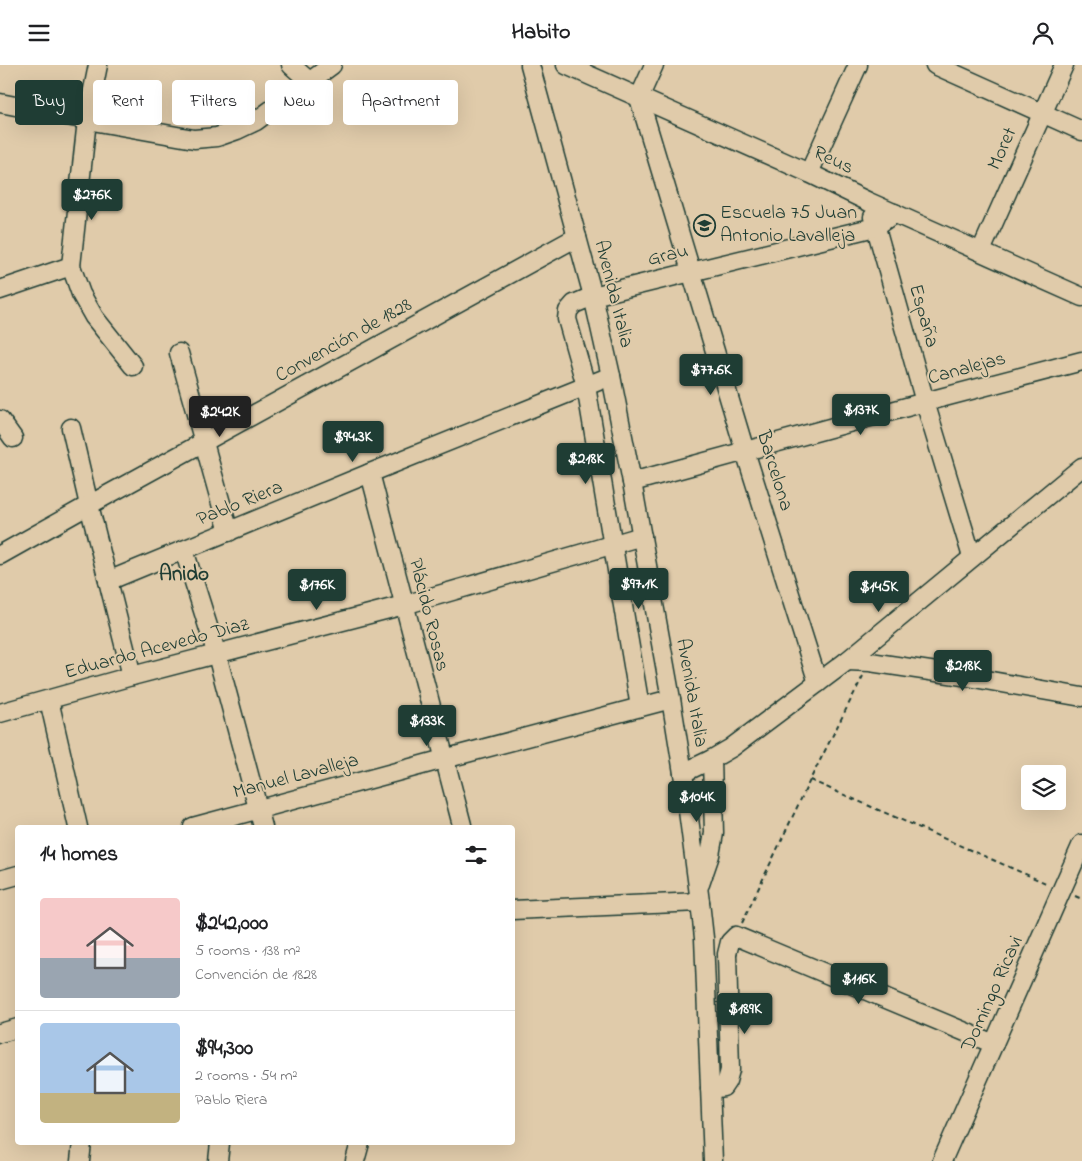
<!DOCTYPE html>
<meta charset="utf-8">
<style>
:root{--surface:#fff;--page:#f6f6f6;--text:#202124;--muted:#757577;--line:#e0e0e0;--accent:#1f3d34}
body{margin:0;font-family:"Indie Flower",sans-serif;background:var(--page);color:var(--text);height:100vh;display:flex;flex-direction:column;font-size:19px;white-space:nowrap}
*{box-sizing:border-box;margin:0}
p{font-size:16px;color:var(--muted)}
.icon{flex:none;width:28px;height:28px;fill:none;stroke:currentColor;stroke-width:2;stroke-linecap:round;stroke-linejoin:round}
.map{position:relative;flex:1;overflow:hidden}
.panel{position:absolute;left:15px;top:760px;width:500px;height:320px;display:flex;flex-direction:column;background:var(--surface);border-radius:5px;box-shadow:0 5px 20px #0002}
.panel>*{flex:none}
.hud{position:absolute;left:15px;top:15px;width:500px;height:45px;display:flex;gap:10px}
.tools{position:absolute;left:1021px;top:700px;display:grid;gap:10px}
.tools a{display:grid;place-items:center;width:45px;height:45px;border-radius:5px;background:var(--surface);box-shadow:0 5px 20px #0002;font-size:25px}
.price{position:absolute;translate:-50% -42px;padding:0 11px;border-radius:5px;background:var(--accent);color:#fff;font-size:16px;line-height:32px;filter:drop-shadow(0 1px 2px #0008)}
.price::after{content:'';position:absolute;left:50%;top:30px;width:15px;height:11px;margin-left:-8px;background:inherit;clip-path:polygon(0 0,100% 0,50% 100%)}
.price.current{background:#222;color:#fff}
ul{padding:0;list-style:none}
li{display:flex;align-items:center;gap:15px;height:125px;padding:0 25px}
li+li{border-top:1px solid var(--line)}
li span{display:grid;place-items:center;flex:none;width:140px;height:100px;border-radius:5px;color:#555}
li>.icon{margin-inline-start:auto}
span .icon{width:60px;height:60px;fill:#fffc;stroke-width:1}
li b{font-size:21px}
h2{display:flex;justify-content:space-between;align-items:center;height:60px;padding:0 25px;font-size:21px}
.chip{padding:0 18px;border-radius:5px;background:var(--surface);box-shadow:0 5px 20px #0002;font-size:18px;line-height:45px}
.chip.current{background:var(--accent);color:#fff}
header{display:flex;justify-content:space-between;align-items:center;height:65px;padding:0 25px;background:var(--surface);font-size:22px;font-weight:700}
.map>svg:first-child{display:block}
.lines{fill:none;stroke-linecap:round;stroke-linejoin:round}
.minor-casing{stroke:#1f3d34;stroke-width:21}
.path{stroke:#1f3d34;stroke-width:2;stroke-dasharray:5 4;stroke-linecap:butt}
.minor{stroke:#e0cbaa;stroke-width:18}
.labels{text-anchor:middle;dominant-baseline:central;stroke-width:4;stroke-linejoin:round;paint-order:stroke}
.street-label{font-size:20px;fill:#1f3d34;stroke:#e0cbaa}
.poi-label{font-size:20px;fill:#1f3d34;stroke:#e0cbaa;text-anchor:start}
.neighbourhood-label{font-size:21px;font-weight:bold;fill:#1f3d34;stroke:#e0cbaa}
</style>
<header><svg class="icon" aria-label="menu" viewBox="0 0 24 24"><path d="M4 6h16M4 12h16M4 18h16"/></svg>Habito<svg class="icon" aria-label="person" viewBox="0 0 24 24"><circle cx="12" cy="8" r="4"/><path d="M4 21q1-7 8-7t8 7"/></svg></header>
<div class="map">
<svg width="1082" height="1096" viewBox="0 0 1082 1096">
<rect width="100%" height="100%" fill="#e0cbaa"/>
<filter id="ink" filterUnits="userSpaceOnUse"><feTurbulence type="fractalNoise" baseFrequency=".02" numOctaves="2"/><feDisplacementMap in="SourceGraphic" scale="10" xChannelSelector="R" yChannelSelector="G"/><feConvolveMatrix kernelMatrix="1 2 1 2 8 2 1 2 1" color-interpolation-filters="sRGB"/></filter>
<g filter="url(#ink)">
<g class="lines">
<defs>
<g id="minor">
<path d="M 98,0 L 87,55 L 71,201 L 81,229 L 94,252 L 133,301"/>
<path d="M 291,0 L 309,16"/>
<path d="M 530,0 L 593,231 L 611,311 L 632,417 L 671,634 L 683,708 L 700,837 L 704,873 L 713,1096"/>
<path d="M 566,0 L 809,108 L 869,137 L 1082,232"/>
<path d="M 654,0 L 639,33 L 745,386 L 818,618"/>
<path d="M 935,0 L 1082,66"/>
<path d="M 0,38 L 87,55 L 194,74 L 217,72 L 237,65 L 256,56 L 332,0"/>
<path d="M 809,108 L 858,0"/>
<path d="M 873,152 L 925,337 L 972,492"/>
<path d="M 981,186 L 1064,0"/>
<path d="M 0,225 L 71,201"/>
<path d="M 179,288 L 229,467"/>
<path d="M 0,355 L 13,373"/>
<path d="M 71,363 L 89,440 L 132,611"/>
<path d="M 370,408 L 462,760"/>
<path d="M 632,417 L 925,337 L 1082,296"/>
<path d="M 184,485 L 217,590 L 263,762"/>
<path d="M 0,490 L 89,440 L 577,172"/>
<path d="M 108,516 L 370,408 L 611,311"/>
<path d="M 847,596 L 870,597 L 963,611 L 1082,632"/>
<path d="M 49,635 L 78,762"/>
<path d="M 640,642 L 586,321 L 567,254 L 568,246 L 574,239 L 593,231 L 875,162 L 895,148"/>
<path d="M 0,648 L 132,611 L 404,540 L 642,471"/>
<path d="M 683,708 L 712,694 L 731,683 L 847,596 L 1082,402"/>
<path d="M 193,762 L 444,694 L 671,634"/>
<path d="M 0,815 L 18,810"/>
<path d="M 700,819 L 710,790 L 714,768 L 712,694"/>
<path d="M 512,845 L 700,837"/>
<path d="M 0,968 L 18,963"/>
<path d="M 710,1024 L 723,1022 L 727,1016 L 730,1005 L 727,889 L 730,877 L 736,871 L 994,979"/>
<path d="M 80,1096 L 82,1078"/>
<path d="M 218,1096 L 220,1078"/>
<path d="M 355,1096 L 360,1078"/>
<path d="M 942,1096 L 1082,779"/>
</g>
</defs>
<use href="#minor" class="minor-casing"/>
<g class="path">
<path d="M 810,715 L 1048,819"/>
<path d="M 1075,831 L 1082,834"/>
<path d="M 742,858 L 810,715 L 863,611"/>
</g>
<use href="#minor" class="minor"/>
</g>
</g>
<defs>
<symbol id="school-ring" viewBox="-11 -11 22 22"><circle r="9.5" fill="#e0cbaa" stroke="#1f3d34" stroke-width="1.5"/><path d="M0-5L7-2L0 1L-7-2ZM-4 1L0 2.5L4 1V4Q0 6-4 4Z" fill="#1f3d34"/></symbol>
</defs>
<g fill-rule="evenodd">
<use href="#school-ring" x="692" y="148" width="25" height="25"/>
</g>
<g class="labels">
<g class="street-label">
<text transform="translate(1003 84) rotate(-66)">Moret</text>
<text transform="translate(833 96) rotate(25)">Reus</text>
<text transform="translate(668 191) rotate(-14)">Grau</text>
<text transform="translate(613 229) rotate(76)">Avenida Italia</text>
<text transform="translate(923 251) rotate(74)">España</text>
<text transform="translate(344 276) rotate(-29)">Convención de 1828</text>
<text transform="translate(967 304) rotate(-15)">Canalejas</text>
<text transform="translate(774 406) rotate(73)">Barcelona</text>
<text transform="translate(240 439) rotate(-22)">Pablo Riera</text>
<text transform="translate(428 550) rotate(76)">Plácido Rosas</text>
<text transform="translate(157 584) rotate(-15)">Eduardo Acevedo Diaz</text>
<text transform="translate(691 628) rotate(80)">Avenida Italia</text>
<text transform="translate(296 712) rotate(-15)">Manuel Lavalleja</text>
<text transform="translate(993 929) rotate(-66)">Domingo Ricavi</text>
</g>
<g class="poi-label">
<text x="720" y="148">Escuela 75 Juan<tspan x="720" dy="23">Antonio Lavalleja</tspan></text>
</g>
<g class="neighbourhood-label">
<text x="184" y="510">Anido</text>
</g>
</g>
</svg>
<div class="tools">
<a><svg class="icon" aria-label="layers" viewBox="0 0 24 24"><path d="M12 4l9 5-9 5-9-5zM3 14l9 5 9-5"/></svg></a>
</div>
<b class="price" style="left:92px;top:156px">$276K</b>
<b class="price" style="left:711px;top:331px">$77.6K</b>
<b class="price" style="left:861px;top:371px">$137K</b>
<b class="price current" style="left:220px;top:373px">$242K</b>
<b class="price" style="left:353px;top:398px">$94.3K</b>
<b class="price" style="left:586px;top:420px">$218K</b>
<b class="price" style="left:639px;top:545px">$97.1K</b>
<b class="price" style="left:317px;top:546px">$176K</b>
<b class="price" style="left:879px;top:548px">$145K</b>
<b class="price" style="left:963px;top:627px">$218K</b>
<b class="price" style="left:427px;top:682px">$133K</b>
<b class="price" style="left:697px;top:758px">$104K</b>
<b class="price" style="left:859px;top:940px">$116K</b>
<b class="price" style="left:745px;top:970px">$189K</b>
<div class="hud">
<a class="chip current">Buy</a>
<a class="chip">Rent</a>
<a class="chip">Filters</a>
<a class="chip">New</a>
<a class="chip">Apartment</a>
</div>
<section class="panel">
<h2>14 homes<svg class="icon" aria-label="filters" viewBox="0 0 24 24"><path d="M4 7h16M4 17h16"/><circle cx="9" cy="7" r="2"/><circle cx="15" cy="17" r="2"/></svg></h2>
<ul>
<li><span style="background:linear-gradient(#f6c9c9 60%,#9aa5b1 0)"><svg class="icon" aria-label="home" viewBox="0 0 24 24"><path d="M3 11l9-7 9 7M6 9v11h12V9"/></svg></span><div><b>$242,000</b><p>5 rooms · 138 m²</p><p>Convención de 1828</p></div></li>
<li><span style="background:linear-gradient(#a9c7e8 70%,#c2b280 0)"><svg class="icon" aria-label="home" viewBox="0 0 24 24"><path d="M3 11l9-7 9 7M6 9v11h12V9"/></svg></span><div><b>$94,300</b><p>2 rooms · 54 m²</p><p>Pablo Riera</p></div></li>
</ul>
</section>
</div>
